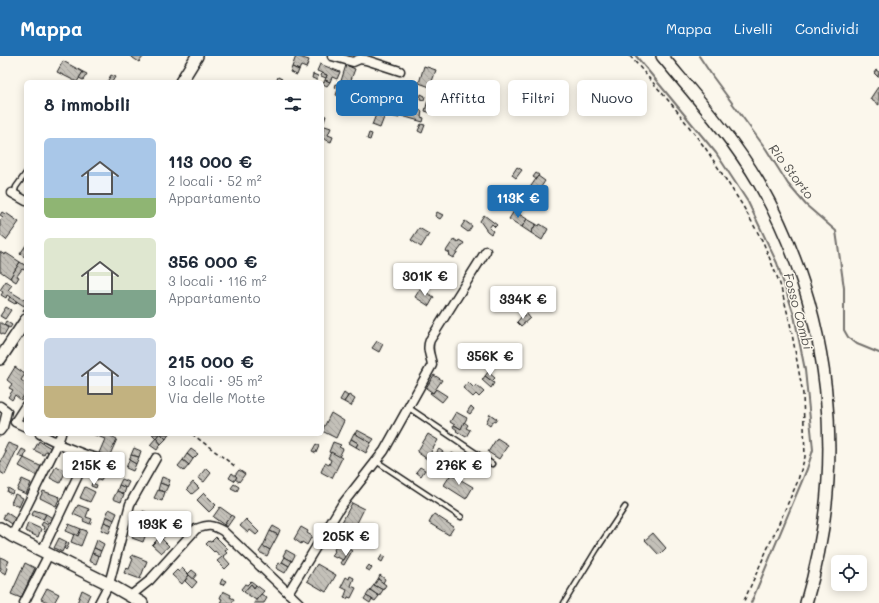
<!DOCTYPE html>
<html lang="it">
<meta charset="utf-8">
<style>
:root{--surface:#fff;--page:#f2f2f3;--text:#1f2937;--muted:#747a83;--accent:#1f6fb2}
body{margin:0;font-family:Mali,sans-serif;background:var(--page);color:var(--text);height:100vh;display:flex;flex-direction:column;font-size:15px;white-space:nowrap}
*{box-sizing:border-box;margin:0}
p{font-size:13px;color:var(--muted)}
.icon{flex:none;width:22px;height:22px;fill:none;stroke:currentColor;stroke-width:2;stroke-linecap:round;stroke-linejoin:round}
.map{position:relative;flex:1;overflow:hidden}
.panel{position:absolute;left:24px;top:24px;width:300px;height:356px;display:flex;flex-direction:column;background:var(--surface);border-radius:6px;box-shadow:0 2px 10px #0003}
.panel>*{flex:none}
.guide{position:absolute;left:336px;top:24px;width:380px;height:36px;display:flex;gap:8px}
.fabs{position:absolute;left:831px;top:499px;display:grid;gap:8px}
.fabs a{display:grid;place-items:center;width:36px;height:36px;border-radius:6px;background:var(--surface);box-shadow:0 2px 10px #0003;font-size:20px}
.price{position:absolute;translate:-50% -34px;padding:0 9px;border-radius:4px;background:#fff;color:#222;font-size:13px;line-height:26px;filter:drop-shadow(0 1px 2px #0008)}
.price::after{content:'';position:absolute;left:50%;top:24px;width:12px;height:9px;margin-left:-6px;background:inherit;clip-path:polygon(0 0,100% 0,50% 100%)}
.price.selected{background:var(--accent);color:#fff}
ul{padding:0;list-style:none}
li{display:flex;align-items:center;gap:12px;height:100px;padding:0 20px}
li span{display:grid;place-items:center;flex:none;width:112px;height:80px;border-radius:6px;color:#555}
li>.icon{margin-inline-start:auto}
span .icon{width:48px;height:48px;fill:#fffc;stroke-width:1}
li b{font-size:17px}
h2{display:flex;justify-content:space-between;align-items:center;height:48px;padding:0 20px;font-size:17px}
.chip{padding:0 14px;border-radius:6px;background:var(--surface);box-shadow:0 2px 10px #0003;font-size:14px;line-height:36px}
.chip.selected{background:var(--accent);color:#fff}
header{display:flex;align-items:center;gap:24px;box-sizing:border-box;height:56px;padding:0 20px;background:var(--accent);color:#fff}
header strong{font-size:19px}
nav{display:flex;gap:22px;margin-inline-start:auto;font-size:14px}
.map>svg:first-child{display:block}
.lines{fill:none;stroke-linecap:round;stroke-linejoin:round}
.stream{stroke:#74726e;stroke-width:2}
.building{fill:url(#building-back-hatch);stroke:#1c1c1c}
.lane-casing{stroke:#1c1c1c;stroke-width:7}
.street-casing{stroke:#1c1c1c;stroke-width:11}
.secondary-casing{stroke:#1c1c1c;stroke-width:14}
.path{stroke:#1c1c1c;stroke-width:1.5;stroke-dasharray:4 3;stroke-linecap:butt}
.lane{stroke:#fbf7ec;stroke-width:4}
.street{stroke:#fbf7ec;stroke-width:8}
.secondary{stroke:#fbf7ec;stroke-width:11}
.labels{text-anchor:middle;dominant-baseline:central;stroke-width:3;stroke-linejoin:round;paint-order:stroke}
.water-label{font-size:13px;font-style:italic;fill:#575653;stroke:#fbf7ec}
</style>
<header>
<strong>Mappa</strong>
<nav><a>Mappa</a><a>Livelli</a><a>Condividi</a></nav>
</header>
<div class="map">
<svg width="879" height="547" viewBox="0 0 879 547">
<defs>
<pattern id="building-back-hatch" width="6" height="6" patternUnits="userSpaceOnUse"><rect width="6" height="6" fill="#c3c0b8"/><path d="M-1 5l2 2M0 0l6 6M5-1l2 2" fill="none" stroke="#a7a49e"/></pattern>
</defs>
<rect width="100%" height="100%" fill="#fbf7ec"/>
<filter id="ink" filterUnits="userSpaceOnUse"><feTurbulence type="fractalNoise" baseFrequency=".025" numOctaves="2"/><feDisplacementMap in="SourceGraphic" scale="8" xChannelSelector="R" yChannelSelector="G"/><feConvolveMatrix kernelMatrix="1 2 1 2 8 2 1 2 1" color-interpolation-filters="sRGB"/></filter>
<g filter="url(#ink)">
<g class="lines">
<g class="stream">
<path d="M 636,0 L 716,97 L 748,146 L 777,207 L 794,259 L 805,314 L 812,383 L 813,394 L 807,413 L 751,547"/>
<path d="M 699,0 L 713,21 L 766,93 L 788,128 L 806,149 L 836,175 L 844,232 L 844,274 L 848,281 L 857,288 L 879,297"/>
</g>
</g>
<g class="building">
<path d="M 130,0 L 144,0 L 139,6 Z"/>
<path d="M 296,0 L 309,4 L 306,12 L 301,10 L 299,14 L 292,11 Z"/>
<path d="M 63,5 L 83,16 L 77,26 L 57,16 Z"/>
<path d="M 320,8 L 340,16 L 337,23 L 332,21 L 330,26 L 325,24 L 327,19 L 317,15 Z"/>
<path d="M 346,9 L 355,13 L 349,29 L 341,25 Z"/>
<path d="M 424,10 L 436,14 L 430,31 L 419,27 Z"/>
<path d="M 292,11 L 299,14 L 297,19 L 290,16 Z"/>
<path d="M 876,14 L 879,16 L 878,21 L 874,17 Z"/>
<path d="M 83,16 L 87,18 L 83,24 L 79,22 Z"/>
<path d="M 322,17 L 327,19 L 326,22 L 321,20 Z"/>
<path d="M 313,18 L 318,20 L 317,24 L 312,22 Z"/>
<path d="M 111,19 L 115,21 L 112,26 L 107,26 Z"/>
<path d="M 278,21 L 282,23 L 281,26 L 276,26 Z"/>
<path d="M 325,24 L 330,26 L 327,30 L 323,28 Z"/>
<path d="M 336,28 L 345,31 L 341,41 L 336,39 L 338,33 L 335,32 Z"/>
<path d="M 878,31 L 879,32 L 879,49 L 870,43 Z"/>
<path d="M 421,38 L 425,40 L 424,44 L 420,43 Z"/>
<path d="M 428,44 L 435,47 L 431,57 L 425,55 Z"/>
<path d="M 395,48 L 406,51 L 402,60 L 400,59 L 399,62 L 391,60 Z"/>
<path d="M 406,51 L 422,55 L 421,61 L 424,62 L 423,66 L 402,60 Z"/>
<path d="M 377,56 L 385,59 L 380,72 L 372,69 Z"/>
<path d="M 322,59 L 326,60 L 324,66 L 322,65 Z"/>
<path d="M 421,68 L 425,69 L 422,77 L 418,75 Z"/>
<path d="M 325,70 L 331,72 L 328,79 L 333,81 L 331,86 L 322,82 L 322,77 Z"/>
<path d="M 369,77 L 372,78 L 370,84 L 367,83 Z"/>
<path d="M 517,111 L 522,114 L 516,122 L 512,119 Z"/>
<path d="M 536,117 L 539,119 L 536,123 L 533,121 Z"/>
<path d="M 538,120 L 545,125 L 537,137 L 544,142 L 536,152 L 522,143 Z"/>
<path d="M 501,135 L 505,138 L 500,144 L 496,141 Z"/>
<path d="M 516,136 L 518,138 L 513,145 L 510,143 Z"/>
<path d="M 514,155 L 527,163 L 522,171 L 509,163 Z"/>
<path d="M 2,156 L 5,158 L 6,157 L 19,166 L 6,184 L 0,179 L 0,164 L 3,161 L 0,159 Z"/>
<path d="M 437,156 L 443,159 L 440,163 L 435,160 Z"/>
<path d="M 484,159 L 497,169 L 495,171 L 492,168 L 489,172 L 493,175 L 491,178 L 487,175 L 480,165 Z"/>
<path d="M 527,163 L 536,168 L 531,177 L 522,171 Z"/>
<path d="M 465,165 L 472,170 L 468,176 L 461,171 Z"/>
<path d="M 536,168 L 539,170 L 540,168 L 548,173 L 542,184 L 531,177 Z"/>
<path d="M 419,172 L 429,178 L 421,191 L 411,184 Z"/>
<path d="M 454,183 L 458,186 L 459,184 L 464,187 L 453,202 L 448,199 L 450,197 L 446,195 Z"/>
<path d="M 26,189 L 26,197 L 23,201 L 20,198 Z"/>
<path d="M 0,196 L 5,199 L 6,197 L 20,206 L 10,222 L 0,215 Z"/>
<path d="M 20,206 L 26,210 L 24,214 L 22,213 L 17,220 L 19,221 L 16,226 L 10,222 Z"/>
<path d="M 6,225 L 12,229 L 8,234 L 26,245 L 24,250 L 7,239 L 6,242 L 1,239 L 3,236 L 0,234 Z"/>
<path d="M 420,233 L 434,241 L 429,250 L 415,241 Z"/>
<path d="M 10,241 L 17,246 L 15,248 L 8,244 Z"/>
<path d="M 6,251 L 11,254 L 5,263 L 0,260 Z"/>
<path d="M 527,258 L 530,262 L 521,270 L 517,266 L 523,259 L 524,260 Z"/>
<path d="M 6,265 L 12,269 L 10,272 L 4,269 Z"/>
<path d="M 0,266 L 8,272 L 4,279 L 0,277 Z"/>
<path d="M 377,285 L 383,288 L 379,296 L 372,292 Z"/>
<path d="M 15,311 L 25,318 L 21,324 L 26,328 L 26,336 L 21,344 L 15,339 L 12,344 L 8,341 L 13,334 L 9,332 L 12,328 L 7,324 Z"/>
<path d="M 488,316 L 495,322 L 492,325 L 485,320 Z"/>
<path d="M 434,319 L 442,324 L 433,337 L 426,332 Z"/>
<path d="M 485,320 L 494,327 L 491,332 L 482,324 Z"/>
<path d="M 468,326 L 474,332 L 476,329 L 484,336 L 479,341 L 476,338 L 473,341 L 463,332 Z"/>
<path d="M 436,333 L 447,340 L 442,346 L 430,337 L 431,336 L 433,337 Z"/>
<path d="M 344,337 L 348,340 L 344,346 L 340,344 Z"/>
<path d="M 349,339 L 355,343 L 351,350 L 344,346 Z"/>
<path d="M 471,350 L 474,353 L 470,358 L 467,356 Z"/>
<path d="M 456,356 L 467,362 L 461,373 L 450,366 Z"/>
<path d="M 331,357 L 344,365 L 336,382 L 322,375 Z"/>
<path d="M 490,358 L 497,363 L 495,366 L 493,365 L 490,370 L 486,367 Z"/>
<path d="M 464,366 L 468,369 L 466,372 L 470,374 L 466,381 L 456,375 L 457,374 L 453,371 L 454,369 L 461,373 Z"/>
<path d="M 357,374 L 374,383 L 371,387 L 355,378 Z"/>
<path d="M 354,377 L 371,387 L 366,397 L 356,391 L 358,387 L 351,383 Z"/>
<path d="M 92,378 L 107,378 L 117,383 L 109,401 L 99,397 L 105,383 Z"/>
<path d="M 152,378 L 159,378 L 156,382 Z"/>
<path d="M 159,378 L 161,378 L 166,383 L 161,388 L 156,382 Z"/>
<path d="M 161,378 L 169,378 L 166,383 Z"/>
<path d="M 428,378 L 438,384 L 427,403 L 417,396 Z"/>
<path d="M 156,382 L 161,388 L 157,394 L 150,389 Z"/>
<path d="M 497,382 L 508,389 L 499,403 L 488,396 Z"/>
<path d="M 351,383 L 358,387 L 356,391 L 349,387 Z"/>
<path d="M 39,385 L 51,392 L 48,396 L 46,395 L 44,399 L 34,394 Z"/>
<path d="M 333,386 L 341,389 L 339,391 L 343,393 L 339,401 L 329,396 Z"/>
<path d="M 8,387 L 18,391 L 5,419 L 0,416 L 0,405 L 1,406 L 6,396 L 4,395 Z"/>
<path d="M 316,388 L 319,390 L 316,397 L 312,395 Z"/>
<path d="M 134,392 L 141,395 L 139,401 L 131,399 Z"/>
<path d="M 22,393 L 26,395 L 24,402 L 18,400 Z"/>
<path d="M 191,393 L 198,398 L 193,403 L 187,398 Z"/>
<path d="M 439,393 L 443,396 L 439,403 L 434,400 Z"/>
<path d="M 331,396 L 342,402 L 332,422 L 321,416 L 325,407 L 329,409 L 331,404 L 328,402 Z"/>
<path d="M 452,397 L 466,405 L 456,421 L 446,413 L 450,407 L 446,406 Z"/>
<path d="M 187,398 L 193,403 L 189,409 L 183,404 Z"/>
<path d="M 131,399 L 139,401 L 136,408 L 129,404 Z"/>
<path d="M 24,402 L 42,411 L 37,420 L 19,410 Z"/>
<path d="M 129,404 L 136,408 L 133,415 L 126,412 Z"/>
<path d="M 183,404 L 189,409 L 184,415 L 178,410 Z"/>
<path d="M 56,410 L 66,415 L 60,427 L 50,422 Z"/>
<path d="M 96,410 L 105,413 L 101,425 L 92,422 Z"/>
<path d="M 420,411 L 425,414 L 421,420 L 416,416 Z"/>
<path d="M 206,412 L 211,417 L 204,426 L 198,422 Z"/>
<path d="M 239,414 L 245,418 L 239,426 L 235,423 L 237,421 L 235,419 Z"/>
<path d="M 232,417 L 237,421 L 234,425 L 229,422 Z"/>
<path d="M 451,418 L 473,431 L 466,443 L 444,429 Z"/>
<path d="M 162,421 L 170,424 L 168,430 L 160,427 Z"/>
<path d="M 22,423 L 31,427 L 26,438 L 17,434 Z"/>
<path d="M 122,423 L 129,426 L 126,432 L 119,429 Z"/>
<path d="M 193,426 L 199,432 L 192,438 L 187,433 Z"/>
<path d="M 92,427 L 97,429 L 96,432 L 91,430 Z"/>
<path d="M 160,427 L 168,430 L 165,436 L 158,434 Z"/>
<path d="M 234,428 L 239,431 L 237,435 L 231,432 Z"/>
<path d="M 119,429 L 126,432 L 124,438 L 117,435 Z"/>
<path d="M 85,431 L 95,436 L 90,446 L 80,442 Z"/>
<path d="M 8,432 L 13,435 L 12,438 L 7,436 Z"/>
<path d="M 158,434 L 165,436 L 162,445 L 154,442 Z"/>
<path d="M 43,435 L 60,441 L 56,450 L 40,442 Z"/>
<path d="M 117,435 L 124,438 L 121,446 L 113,443 Z"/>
<path d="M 204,437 L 216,449 L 209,456 L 197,444 Z"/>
<path d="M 15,438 L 23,442 L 19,451 L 11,447 Z"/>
<path d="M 352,447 L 364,453 L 353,475 L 341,468 Z"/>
<path d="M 78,449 L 89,453 L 86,461 L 92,463 L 90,468 L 83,465 L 84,463 L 73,458 Z"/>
<path d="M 220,451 L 231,459 L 224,469 L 213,461 Z"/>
<path d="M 109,453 L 117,457 L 114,464 L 106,460 Z"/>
<path d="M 34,454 L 46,458 L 43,464 L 32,459 Z"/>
<path d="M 143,455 L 153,459 L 143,486 L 132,482 Z"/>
<path d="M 6,456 L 16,463 L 12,468 L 3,462 Z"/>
<path d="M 46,458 L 54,463 L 51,468 L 43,464 Z"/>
<path d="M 434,458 L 454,471 L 449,479 L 429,467 Z"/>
<path d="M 231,459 L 234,461 L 227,471 L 224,469 Z"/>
<path d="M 106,460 L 114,464 L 112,469 L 104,466 Z"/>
<path d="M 246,463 L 259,476 L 256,479 L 250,474 L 248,477 L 240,470 Z"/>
<path d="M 43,466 L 51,471 L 47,478 L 43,474 L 44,471 L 41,469 Z"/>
<path d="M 104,466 L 112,469 L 109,477 L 101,474 Z"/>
<path d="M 28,467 L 41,473 L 38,481 L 25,475 Z"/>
<path d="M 167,467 L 172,471 L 162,483 L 158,479 Z"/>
<path d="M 69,468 L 81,473 L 78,480 L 66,475 Z"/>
<path d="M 273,470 L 280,474 L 278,479 L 270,475 Z"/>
<path d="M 301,471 L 308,475 L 307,477 L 312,480 L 307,489 L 302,486 L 301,488 L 294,483 Z"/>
<path d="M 81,473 L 87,475 L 81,490 L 71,486 L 74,478 L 78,480 Z"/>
<path d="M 270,475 L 278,479 L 270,494 L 263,490 Z"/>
<path d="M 653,477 L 666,492 L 659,499 L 645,484 Z"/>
<path d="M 351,480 L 354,482 L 355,480 L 358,481 L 354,489 L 348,485 Z"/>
<path d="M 160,481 L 169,490 L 161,497 L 152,489 Z"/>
<path d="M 216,481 L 228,493 L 225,495 L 227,497 L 223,500 L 230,508 L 225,513 L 217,505 L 222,501 L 215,495 L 214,496 L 206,488 L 209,485 L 211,486 Z"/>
<path d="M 59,482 L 67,486 L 62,496 L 54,492 Z"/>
<path d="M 97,484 L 104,488 L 101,495 L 94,492 Z"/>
<path d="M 67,486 L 69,488 L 66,494 L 64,492 Z"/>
<path d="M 338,486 L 349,493 L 343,504 L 337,501 L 336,502 L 332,500 L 335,495 L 334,494 Z"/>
<path d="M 263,490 L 270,494 L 267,500 L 259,496 Z"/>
<path d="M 94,492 L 101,495 L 99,500 L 92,497 Z"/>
<path d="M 349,493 L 352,495 L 344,509 L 340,507 L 342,504 L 343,504 Z"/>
<path d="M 286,494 L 295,499 L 292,505 L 283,500 Z"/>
<path d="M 92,497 L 99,500 L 96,508 L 89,505 Z"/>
<path d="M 132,499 L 147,505 L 140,523 L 124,517 L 126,512 L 129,513 L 133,503 L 131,502 Z"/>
<path d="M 382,499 L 385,500 L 382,506 L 379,504 Z"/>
<path d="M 0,501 L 9,505 L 6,511 L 8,512 L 6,518 L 0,515 L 1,512 L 0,511 Z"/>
<path d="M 285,501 L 292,505 L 289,510 L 282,506 Z"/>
<path d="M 282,506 L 289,510 L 285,517 L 276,512 L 279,507 L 281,508 Z"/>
<path d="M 25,507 L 35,512 L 21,542 L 11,538 Z"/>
<path d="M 317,508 L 336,519 L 326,536 L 307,525 Z"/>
<path d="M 369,509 L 372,512 L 370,515 L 366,513 Z"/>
<path d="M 182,512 L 189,519 L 182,528 L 172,519 L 177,514 L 179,516 Z"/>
<path d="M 192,514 L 197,518 L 193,523 L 188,518 Z"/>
<path d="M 189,519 L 197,526 L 192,532 L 185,525 Z"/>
<path d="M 380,519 L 385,523 L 383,527 L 378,523 Z"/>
<path d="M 350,520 L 354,522 L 351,530 L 356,532 L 351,542 L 348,541 L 347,543 L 344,542 L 347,534 L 341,531 L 346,521 L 349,523 Z"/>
<path d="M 222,523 L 226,525 L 223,529 L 220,528 Z"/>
<path d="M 378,523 L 386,529 L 383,534 L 374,529 Z"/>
<path d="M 251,525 L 256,529 L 254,532 L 251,528 L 244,536 L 241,533 L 245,528 L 247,529 Z"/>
<path d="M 251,528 L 254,532 L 256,529 L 264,535 L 256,544 L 244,536 Z"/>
<path d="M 374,529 L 383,534 L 379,540 L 370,534 Z"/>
<path d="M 47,532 L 59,538 L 54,547 L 49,547 L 41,543 Z"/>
<path d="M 82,534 L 90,538 L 86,547 L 77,547 Z"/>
<path d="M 370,534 L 379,540 L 375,545 L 366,540 Z"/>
<path d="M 223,535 L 231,539 L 230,541 L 234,543 L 232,547 L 220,547 L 222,543 L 220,542 Z"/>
<path d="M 261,538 L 267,542 L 264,547 L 254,547 Z"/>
<path d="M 366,540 L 372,543 L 370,547 L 364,543 Z"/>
</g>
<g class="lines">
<defs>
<g id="lane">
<path d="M 14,138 L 16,131 L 26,117"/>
<path d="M 409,352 L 492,408"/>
<path d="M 376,405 L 461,461"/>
<path d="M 564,547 L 597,493 L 625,451"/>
</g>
<g id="street">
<path d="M 332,0 L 353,6 L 360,3 L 366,4 L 400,15"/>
<path d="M 12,137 L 26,145"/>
<path d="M 26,349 L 15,366 L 26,371"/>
<path d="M 0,350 L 7,355 L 3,371 L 0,375"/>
<path d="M 40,378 L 54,385 L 59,384 L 61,378"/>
<path d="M 86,399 L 109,405"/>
<path d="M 12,480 L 57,389 L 60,389 L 86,399 L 83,409 L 42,495"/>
<path d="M 288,537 L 341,450 L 384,395 L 432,309 C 431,300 426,294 430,284 L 486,195"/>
<path d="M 132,541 L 134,537 L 149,525 L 196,473 C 208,469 211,468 223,475 L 299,547"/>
<path d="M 24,547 L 49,498"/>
<path d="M 99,547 L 109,528 L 130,448 L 156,402"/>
</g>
<g id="secondary">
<path d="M 662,0 C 696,41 732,81 759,127 C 832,256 848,406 806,547"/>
<path d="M 181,26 L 197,0"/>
<path d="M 0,303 L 26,264"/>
<path d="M 0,472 L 12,480 L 109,528 L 142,547"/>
</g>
</defs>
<use href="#lane" class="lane-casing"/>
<use href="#street" class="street-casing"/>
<use href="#secondary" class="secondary-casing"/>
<g class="path">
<path d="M 630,0 L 674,51 L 706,93 L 743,150 L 763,186 L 780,228 L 790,267 L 803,338 L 805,401 L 797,427 L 743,547"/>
<path d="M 23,255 L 26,251"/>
<path d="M 192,378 L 236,411"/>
</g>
<use href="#lane" class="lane"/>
<use href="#street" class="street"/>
<use href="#secondary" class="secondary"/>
</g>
</g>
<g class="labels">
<g class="water-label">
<text transform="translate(792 115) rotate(53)">Rio Storto</text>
<text transform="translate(799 255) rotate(75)">Fosso Combi</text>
</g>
</g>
</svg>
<div class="fabs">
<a><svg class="icon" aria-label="locate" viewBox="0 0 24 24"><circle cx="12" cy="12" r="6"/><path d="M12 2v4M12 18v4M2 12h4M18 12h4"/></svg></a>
</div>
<b class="price selected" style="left:518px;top:163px">113K €</b>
<b class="price" style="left:425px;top:241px">301K €</b>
<b class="price" style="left:523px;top:264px">334K €</b>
<b class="price" style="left:490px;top:321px">356K €</b>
<b class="price" style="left:94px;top:430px">215K €</b>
<b class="price" style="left:459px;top:430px">276K €</b>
<b class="price" style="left:160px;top:489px">193K €</b>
<b class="price" style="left:346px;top:501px">205K €</b>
<div class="guide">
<a class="chip selected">Compra</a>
<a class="chip">Affitta</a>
<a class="chip">Filtri</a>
<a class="chip">Nuovo</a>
</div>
<section class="panel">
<h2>8 immobili<svg class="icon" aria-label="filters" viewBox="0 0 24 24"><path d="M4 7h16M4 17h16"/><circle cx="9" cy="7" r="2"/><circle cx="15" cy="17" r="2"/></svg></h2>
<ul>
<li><span style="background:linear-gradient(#a9c7e8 75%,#8fb573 0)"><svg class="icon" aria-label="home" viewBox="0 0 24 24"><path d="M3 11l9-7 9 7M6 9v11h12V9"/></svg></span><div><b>113 000 €</b><p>2 locali · 52 m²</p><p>Appartamento</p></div></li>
<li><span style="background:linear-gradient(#dfe7d0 65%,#7fa58c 0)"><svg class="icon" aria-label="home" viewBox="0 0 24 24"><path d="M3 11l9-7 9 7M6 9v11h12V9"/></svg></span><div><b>356 000 €</b><p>3 locali · 116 m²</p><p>Appartamento</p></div></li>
<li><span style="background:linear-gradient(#c9d6e8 60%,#c2b280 0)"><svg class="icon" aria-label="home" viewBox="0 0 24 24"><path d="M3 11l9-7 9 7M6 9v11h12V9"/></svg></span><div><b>215 000 €</b><p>3 locali · 95 m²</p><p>Via delle Motte</p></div></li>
</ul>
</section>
</div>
